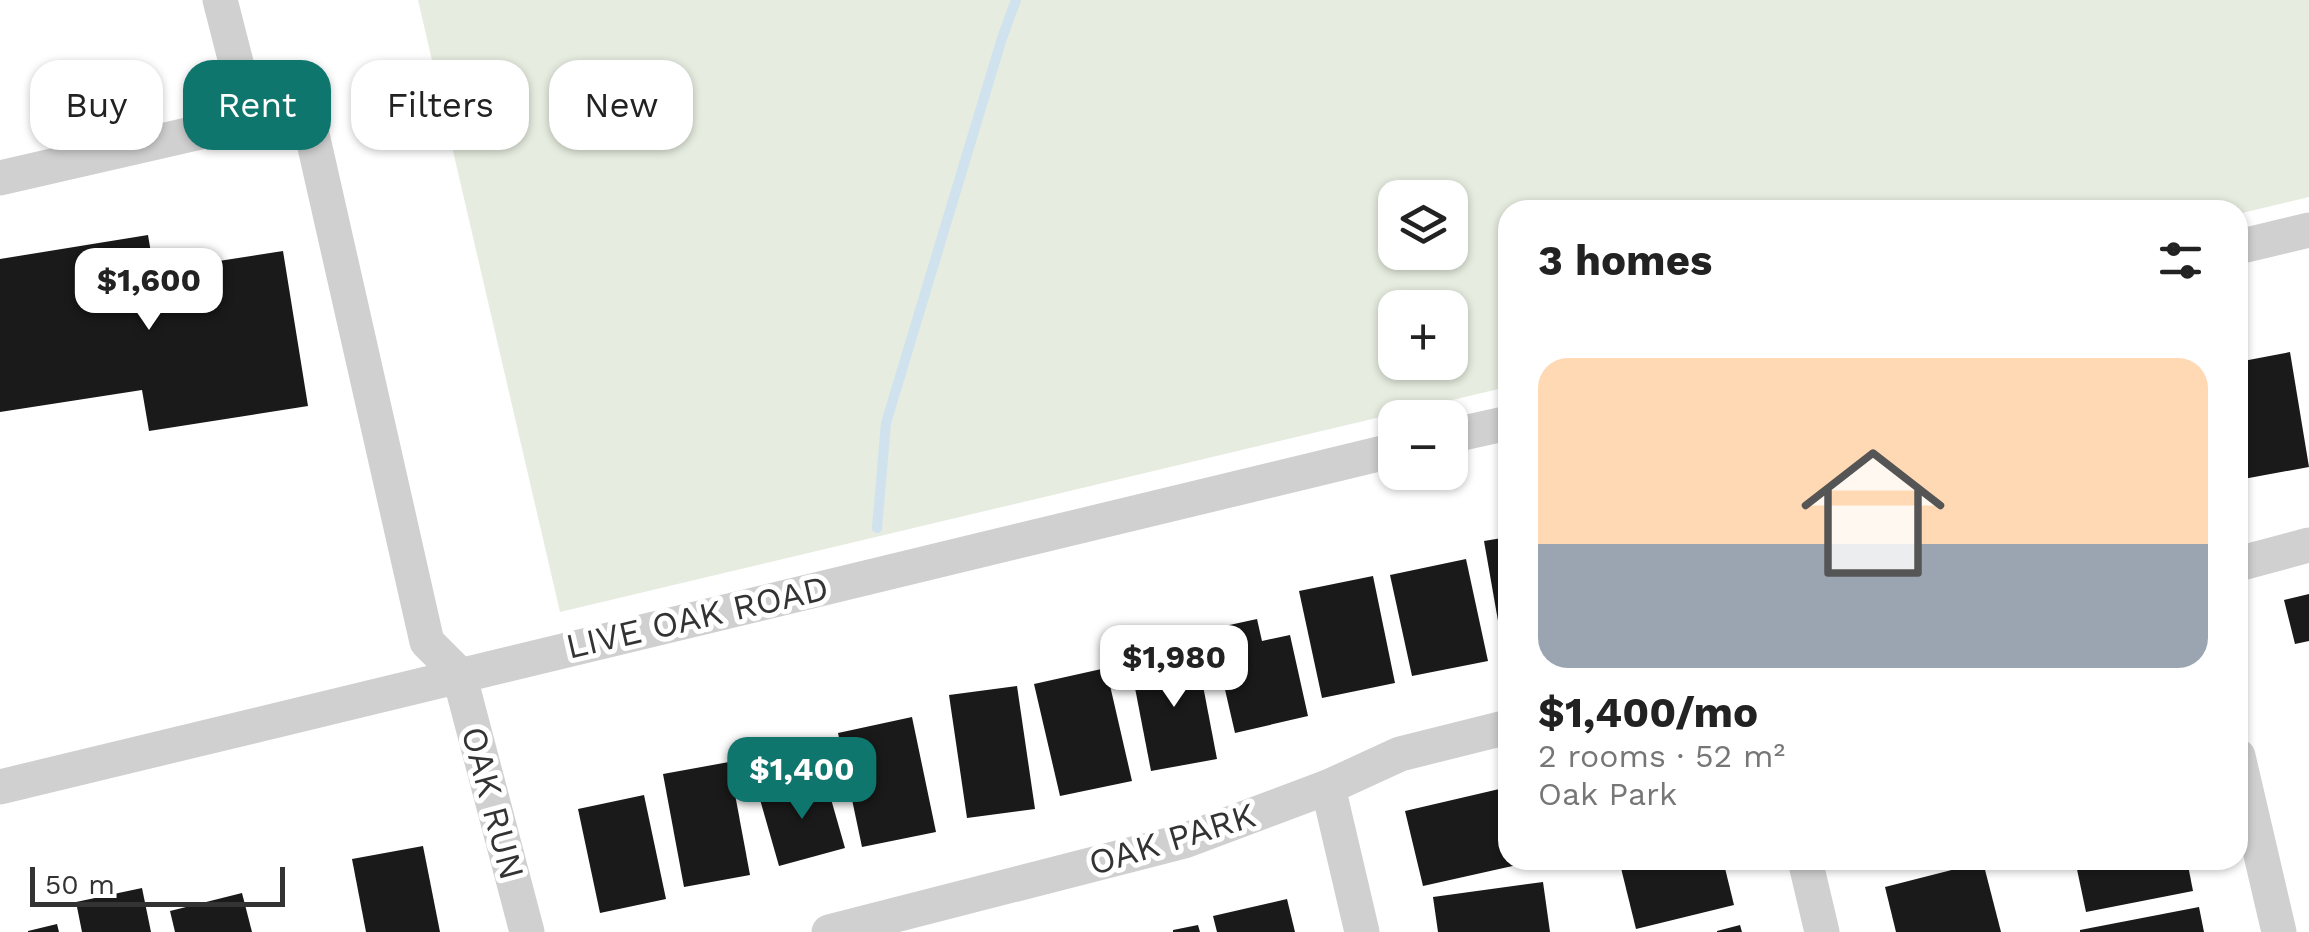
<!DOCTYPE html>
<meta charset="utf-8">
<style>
:root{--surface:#fff;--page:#f2f2f2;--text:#222;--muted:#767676;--line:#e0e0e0;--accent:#0f766e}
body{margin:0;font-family:"Work Sans",sans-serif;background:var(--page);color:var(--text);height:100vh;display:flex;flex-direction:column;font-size:38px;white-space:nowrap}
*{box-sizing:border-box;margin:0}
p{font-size:32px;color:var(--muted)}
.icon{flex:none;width:55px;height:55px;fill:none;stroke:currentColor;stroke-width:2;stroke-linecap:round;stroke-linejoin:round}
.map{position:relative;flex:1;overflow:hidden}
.panel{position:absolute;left:1498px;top:200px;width:750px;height:670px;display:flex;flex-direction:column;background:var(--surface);border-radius:30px;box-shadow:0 2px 8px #0004}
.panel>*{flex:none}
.hud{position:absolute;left:30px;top:60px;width:950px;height:90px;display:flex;gap:20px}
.tools{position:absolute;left:1378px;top:180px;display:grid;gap:20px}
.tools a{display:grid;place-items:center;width:90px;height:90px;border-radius:20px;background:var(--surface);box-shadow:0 2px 8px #0004;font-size:50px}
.scale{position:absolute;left:30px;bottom:25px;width:255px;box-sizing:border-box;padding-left:10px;border:5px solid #333;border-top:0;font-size:28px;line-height:35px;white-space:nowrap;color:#333;-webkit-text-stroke:8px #fff;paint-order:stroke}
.price{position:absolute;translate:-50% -85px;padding:0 22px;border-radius:20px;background:#fff;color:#222;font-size:32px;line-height:65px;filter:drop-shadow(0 2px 5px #0008)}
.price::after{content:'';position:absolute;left:50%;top:60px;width:30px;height:22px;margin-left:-15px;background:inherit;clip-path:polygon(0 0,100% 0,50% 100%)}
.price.selected{background:var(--accent);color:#fff}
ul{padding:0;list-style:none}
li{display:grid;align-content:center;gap:20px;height:530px;padding:0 40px}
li+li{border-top:2px solid var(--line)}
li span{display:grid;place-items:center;height:310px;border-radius:30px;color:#555}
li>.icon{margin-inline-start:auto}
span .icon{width:180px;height:180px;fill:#fffc;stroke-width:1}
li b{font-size:42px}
h2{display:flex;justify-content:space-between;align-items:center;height:120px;padding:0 40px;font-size:42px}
.tag{padding:0 35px;border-radius:30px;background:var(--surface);box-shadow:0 2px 8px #0004;font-size:35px;line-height:90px}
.tag.selected{background:var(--accent);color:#fff}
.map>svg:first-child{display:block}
.green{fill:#e6ecdf;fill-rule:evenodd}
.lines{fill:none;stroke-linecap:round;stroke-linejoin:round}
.stream{stroke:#cfe2ee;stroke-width:10}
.building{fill:#1a1a1a}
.minor{stroke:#d0d0d0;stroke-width:35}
.labels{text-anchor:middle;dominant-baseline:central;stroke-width:10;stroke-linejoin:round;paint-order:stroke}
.street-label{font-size:35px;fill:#333;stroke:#fff}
</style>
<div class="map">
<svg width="2309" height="932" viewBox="0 0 2309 932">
<rect width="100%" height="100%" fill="#fff"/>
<path class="green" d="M 418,0 L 2309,0 L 2309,197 L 2238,214 L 2238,210 L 1508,210 L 1507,387 L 560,612 ZM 1395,198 L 1450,198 L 1450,252 L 1395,252 ZM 1395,308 L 1450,308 L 1450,362 L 1395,362 Z"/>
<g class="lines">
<path class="stream" d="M 877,528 L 886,423 L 1002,38 L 1016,0"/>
</g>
<g class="building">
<path d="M 148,235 L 154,271 L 283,251 L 308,406 L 149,431 L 142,390 L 0,412 L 0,259 Z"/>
<path d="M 2290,352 L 2309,467 L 2238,480 L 2238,362 Z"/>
<path d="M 1508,537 L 1508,655 L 1504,655 L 1484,541 Z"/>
<path d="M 1466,559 L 1488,661 L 1412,676 L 1390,575 Z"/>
<path d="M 1373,576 L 1395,683 L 1322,698 L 1299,591 Z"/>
<path d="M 2309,594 L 2309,641 L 2295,644 L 2284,600 Z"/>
<path d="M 1257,619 L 1262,641 L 1290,635 L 1308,716 L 1235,733 L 1211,629 Z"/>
<path d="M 1196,649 L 1217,759 L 1151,771 L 1130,662 Z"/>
<path d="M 1106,668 L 1132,781 L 1060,796 L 1034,684 Z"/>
<path d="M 1017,686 L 1035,809 L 967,818 L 949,695 Z"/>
<path d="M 912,717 L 936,832 L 862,847 L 838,733 Z"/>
<path d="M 729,762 L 750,875 L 684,887 L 663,774 Z"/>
<path d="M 825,778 L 845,848 L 779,866 L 759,796 Z"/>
<path d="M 1508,787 L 1508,860 L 1530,862 L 1423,886 L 1405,811 Z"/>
<path d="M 644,795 L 666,899 L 600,913 L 578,809 Z"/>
<path d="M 423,846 L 440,932 L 366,932 L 352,859 Z"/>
<path d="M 1638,860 L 1723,860 L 1734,905 L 1636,929 L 1620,864 Z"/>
<path d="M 2075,860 L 2187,860 L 2193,891 L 2086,912 Z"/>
<path d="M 1983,862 L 2001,932 L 1896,932 L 1885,887 Z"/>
<path d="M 1543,882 L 1550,932 L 1438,932 L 1433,897 Z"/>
<path d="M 142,888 L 151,932 L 82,932 L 76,902 Z"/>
<path d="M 242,893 L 252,932 L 175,932 L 170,911 Z"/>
<path d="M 1287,899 L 1295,932 L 1217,932 L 1213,916 Z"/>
<path d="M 2199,907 L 2204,932 L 2080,932 L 2080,930 Z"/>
<path d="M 57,924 L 59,932 L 28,932 L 28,931 Z"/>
<path d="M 1198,925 L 1200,932 L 1173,932 L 1173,930 Z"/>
<path d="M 1740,925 L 1742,932 L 1717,932 L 1717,931 Z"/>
</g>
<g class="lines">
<g class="minor">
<path d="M 220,0 L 251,121"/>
<path d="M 0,178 L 270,116 L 312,134 L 427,642 L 459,674 L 527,932"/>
<path d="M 2238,247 L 2309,230"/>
<path d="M 1450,436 L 1508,423"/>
<path d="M 2238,564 L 2309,545"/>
<path d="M 2238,756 L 2279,932"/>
<path d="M 0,787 L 1395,450"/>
<path d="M 1328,787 L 1362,932"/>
<path d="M 1805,860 L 1822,932"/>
<path d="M 829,932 L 1184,841 L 1328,787 L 1400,754 L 1508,727"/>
</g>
</g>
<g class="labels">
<g class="street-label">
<text transform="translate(697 617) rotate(-13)">LIVE OAK ROAD</text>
<text transform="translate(493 803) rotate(75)">OAK RUN</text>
<text transform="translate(1172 839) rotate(-17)">OAK PARK</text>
</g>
</g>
</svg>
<div class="tools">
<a><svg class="icon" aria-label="layers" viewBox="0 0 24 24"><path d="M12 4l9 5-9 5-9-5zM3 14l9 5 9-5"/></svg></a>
<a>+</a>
<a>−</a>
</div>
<div class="scale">50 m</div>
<b class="price" style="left:149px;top:333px">$1,600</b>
<b class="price" style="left:1174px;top:710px">$1,980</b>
<b class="price selected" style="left:802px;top:822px">$1,400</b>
<div class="hud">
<a class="tag">Buy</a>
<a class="tag selected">Rent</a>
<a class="tag">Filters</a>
<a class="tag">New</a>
</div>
<section class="panel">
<h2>3 homes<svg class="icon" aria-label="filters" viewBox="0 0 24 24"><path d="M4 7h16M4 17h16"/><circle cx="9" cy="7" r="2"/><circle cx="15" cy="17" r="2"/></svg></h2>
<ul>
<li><span style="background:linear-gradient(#ffd9b3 60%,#9aa5b1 0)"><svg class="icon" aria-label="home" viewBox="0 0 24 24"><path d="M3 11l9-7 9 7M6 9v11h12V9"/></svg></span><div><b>$1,400/mo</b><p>2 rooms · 52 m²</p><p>Oak Park</p></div></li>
</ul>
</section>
</div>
